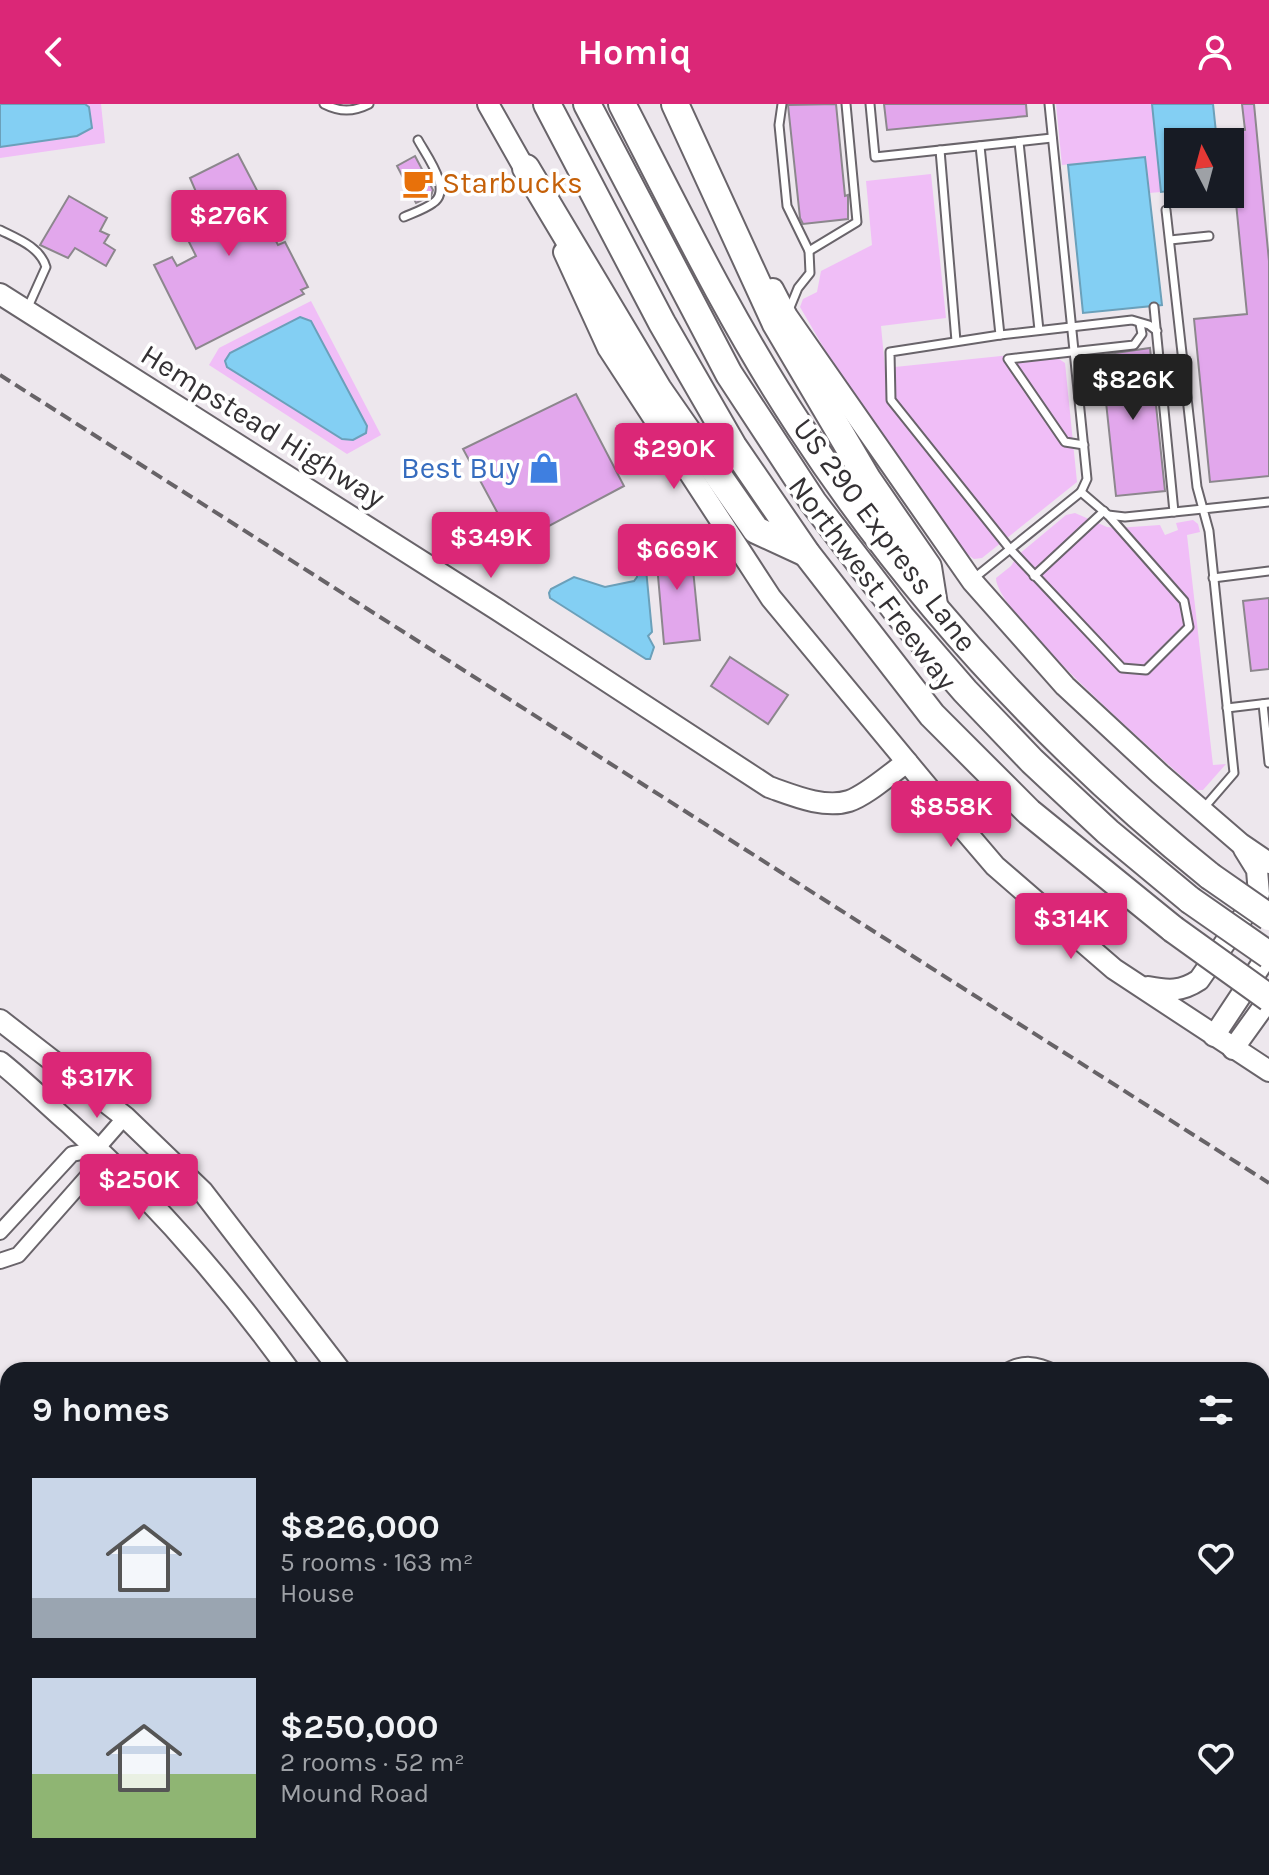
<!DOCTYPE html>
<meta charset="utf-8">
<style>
:root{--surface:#171b24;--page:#242831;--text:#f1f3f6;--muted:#9ea1a6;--accent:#db2777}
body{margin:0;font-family:Karla,sans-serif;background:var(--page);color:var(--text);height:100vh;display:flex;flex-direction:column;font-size:30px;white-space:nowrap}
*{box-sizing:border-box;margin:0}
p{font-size:26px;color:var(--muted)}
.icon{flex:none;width:44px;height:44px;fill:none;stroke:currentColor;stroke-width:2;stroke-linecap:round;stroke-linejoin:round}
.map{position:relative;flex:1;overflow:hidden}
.side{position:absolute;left:0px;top:1258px;width:1270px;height:514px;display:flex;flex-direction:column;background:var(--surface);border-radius:24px 24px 0 0;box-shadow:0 2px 6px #0004}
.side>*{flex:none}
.needle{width:52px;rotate:354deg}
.tools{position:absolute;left:1164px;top:24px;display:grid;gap:16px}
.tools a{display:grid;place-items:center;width:80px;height:80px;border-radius:0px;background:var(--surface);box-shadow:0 2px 6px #0004;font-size:40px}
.price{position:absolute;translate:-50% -68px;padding:0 18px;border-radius:8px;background:var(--accent);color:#fff;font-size:26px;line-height:52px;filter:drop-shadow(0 2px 4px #0008)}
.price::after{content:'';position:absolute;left:50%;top:48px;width:24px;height:18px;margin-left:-12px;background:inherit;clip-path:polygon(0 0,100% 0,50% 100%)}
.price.on{background:#222;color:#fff}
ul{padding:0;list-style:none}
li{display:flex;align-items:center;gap:24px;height:200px;padding:0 32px}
li span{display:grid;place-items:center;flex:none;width:224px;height:160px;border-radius:0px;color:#555}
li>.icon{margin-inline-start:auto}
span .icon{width:96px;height:96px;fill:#fffc;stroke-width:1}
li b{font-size:34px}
h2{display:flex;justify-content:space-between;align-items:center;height:96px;padding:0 32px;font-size:34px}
header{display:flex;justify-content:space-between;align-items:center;height:104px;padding:0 32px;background:var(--accent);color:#fff;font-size:36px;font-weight:700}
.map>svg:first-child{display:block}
.green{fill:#f0bef7}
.water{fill:#83cff3;stroke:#6ba0ba;stroke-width:2}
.building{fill:#e2a7ec;stroke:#8c878d;stroke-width:2}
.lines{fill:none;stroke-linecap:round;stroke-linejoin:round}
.lane-casing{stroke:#69646a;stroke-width:11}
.street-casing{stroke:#69646a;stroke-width:18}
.secondary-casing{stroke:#69646a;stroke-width:24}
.highway-casing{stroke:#69646a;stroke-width:30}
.lane{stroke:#fff;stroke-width:7}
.street{stroke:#fff;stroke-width:14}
.secondary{stroke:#fff;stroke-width:20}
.highway{stroke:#fff;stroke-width:26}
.rail{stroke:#676367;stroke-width:4;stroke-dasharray:12 6;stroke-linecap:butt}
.highway-bridge-casing{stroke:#69646a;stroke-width:30;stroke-linecap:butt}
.highway-bridge{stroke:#fff;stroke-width:26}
.labels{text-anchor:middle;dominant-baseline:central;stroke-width:7;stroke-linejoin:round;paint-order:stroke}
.food-label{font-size:30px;fill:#c56008;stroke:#fff;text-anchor:start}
.street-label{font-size:30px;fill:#343134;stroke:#fff}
.shop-label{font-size:30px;fill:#366cbe;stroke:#fff;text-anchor:end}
</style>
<header><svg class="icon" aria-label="back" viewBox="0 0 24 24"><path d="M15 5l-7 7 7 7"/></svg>Homiq<svg class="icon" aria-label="person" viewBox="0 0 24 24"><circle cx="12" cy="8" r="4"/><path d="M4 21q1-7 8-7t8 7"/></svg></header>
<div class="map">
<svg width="1269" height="1771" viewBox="0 0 1269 1771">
<rect width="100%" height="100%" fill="#ede7ed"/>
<g class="green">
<path d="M 0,0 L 101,0 L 105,39 L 0,54 Z"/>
<path d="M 1056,0 L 1152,0 L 1161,88 L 1149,89 L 1145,53 L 1062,61 Z"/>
<path d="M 931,70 L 946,214 L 881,222 L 885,264 L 1059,246 L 1059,255 L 1065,259 L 1077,378 L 982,454 L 974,455 L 964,448 L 906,372 L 853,294 L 800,203 L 803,195 L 817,188 L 821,167 L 872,141 L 866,77 Z"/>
<path d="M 311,197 L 381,331 L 347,350 L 209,261 L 219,244 Z"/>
<path d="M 1075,409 L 1107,423 L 1117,424 L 1160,421 L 1165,431 L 1178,426 L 1176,419 L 1193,416 L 1198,420 L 1200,428 L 1187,431 L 1213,661 L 1226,660 L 1203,686 L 1197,686 C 1163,656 995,509 996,474 L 1011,462 L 1018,451 L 1066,411 Z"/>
<path d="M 0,1346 L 8,1353 L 8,1627 L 0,1625 Z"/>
</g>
<g class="water">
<path d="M 0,0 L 85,0 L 89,3 L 92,24 L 77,32 L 0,43 Z"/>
<path d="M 1152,0 L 1213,0 L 1217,38 L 1178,38 L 1178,86 L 1161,88 Z"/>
<path d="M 1145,53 L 1162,201 L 1083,209 L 1068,61 Z"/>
<path d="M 300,213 L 311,217 L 367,322 L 366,329 L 353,336 L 342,335 L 227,263 L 225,257 L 230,249 Z"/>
<path d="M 644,444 L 652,528 L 648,532 L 654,543 L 650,555 L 646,555 L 550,494 L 549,489 L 551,485 L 574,473 L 605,483 L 634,477 L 637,473 L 636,458 Z"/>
</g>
<g class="building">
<path d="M 836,0 L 845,92 L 848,91 L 848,115 L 803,120 L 800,114 L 788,1 Z"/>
<path d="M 884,0 L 1026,0 L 1027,12 L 887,26 Z"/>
<path d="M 1242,0 L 1254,0 L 1269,157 L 1269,372 L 1210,378 L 1194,215 L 1247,210 L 1229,28 L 1245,26 Z"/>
<path d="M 238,50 L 272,115 L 266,118 L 278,141 L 285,138 L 308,183 L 301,186 L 304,190 L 196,245 L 154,161 L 172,153 L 177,162 L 196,152 L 175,110 L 200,97 L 190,74 Z"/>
<path d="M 415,52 L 433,86 L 431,92 L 416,99 L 397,62 Z"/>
<path d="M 69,92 L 107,114 L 100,127 L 109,131 L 104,139 L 115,146 L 106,162 L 75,144 L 68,154 L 40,141 Z"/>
<path d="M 1150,244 L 1165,387 L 1116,392 L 1101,251 Z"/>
<path d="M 576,290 L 624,382 L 530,432 L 536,448 L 523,456 L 463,345 Z"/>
<path d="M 690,435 L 700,536 L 664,540 L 655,438 Z"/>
<path d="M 1269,494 L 1269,565 L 1251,567 L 1243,497 Z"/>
<path d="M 730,553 L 788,591 L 768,620 L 711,582 Z"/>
</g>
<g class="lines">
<defs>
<g id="lane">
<path d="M 324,0 C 340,8 353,8 369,0"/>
<path d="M 782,0 L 779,21 L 787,102 L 809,147 L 810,169 L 798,184 L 789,206"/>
<path d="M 870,0 L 875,53 L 1052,34"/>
<path d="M 1049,0 L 1087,375 L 1081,388"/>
<path d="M 1019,38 L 1039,226"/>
<path d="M 980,42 L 1000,231"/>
<path d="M 940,46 L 956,237"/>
<path d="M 404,113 C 413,109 425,105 433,99 C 453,86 426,51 418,36"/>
<path d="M 0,126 C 18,135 40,143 46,163 L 28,203"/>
<path d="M 1170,136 L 1209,132"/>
<path d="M 809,147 L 857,118 L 846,0"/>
<path d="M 1154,203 L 1174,408"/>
<path d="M 1084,341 L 1065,338 L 1008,255 L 1134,241 L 1142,230 L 1140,220"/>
<path d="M 1108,411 L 1184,497 L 1189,523 L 1146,566 L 1122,564 L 1010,445 L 891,296 L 890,248 L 1000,231 L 1132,216 L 1149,221 L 1157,227"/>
<path d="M 1034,472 L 1104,407"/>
<path d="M 1213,474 L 1269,467"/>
<path d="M 973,475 L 1081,388 L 1108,411 L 1125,413 L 1203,405 L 1197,383 L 1166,106"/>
<path d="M 1263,600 L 1269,659"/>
<path d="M 1227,604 L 1269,599"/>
<path d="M 1202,706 L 1234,669 L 1209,427 L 1203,405 L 1269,398"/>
<path d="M 1002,1266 C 1022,1253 1037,1256 1058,1266"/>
<path d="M 1262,1350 L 1269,1352"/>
</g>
<g id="street">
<path d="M 0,1128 L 72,1050 L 97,1045"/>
<path d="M 0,1157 L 18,1151 L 93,1066 L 97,1045 L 125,1013"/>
<path d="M 0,1324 L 8,1334"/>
<path d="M 70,1771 L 72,1764"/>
</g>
<g id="secondary">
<path d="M 488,0 L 531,76"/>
<path d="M 564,148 L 608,244 L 771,494 L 936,693 L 995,762 L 1114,865 L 1269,967"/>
<path d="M 773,185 L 787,212 L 972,477 L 1065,582 L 1160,670 L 1241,740 L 1269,759"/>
<path d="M 0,190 L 498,506 L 769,683 C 792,691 824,705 849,697 C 867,691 891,669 907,658"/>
<path d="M 1148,883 C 1168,887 1181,888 1199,876 L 1259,790 L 1257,766 L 1244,745"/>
<path d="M 0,916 L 125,1013 L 203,1088 L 340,1266"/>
<path d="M 1214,932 L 1269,849"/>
<path d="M 1233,945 L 1269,895"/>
<path d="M 0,958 C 24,977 46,999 69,1019 C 152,1094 224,1176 289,1266"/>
<path d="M 1262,1733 L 1269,1731"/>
<path d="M 883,1764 L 900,1771"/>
<path d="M 982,1764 L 1001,1771"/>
<path d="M 663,1771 L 667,1764"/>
<path d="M 704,1771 L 707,1764"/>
<path d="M 1141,1771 L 1163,1764"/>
</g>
<g id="highway">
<path d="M 547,0 L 662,219 L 733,342 L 807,450 L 932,611 L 1029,708 L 1173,825"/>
<path d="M 587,0 L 729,270 L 813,398 L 901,513 L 965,587 L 1032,657 L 1108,728 L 1190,796"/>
<path d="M 622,0 C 678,109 732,220 800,323 C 912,494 1051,644 1210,772"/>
<path d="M 675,0 L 776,220 L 868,376 L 928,463 L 934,501"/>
<path d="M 526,64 L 658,285 L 756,426 L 806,449"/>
</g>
</defs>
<use href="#lane" class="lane-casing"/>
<use href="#street" class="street-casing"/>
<use href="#secondary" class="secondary-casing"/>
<use href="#highway" class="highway-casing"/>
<use href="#lane" class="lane"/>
<use href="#street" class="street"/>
<use href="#secondary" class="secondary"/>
<use href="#highway" class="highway"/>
<path class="rail" d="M 0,271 L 1269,1079"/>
<defs>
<g id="highway-bridge">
<path d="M 1210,772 L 1269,813"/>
<path d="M 1190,796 L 1269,851"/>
<path d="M 1173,825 L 1269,894"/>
</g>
</defs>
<use href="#highway-bridge" class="highway-bridge-casing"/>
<use href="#highway-bridge" class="highway-bridge"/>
</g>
<defs>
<symbol id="cafe-bare" viewBox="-9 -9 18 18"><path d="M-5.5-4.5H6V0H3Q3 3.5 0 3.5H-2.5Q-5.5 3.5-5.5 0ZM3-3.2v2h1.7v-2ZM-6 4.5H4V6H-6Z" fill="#e8710a" stroke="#fff" stroke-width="2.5" paint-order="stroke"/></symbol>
<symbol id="shop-bare" viewBox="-9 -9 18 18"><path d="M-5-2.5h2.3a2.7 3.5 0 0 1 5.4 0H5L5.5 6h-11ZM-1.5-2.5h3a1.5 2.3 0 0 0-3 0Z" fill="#3f7fe0" stroke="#fff" stroke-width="2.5" paint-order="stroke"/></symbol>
</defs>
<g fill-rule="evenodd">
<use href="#cafe-bare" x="396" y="57" width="44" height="44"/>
<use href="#shop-bare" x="522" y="342" width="44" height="44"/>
</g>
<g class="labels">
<g class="food-label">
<text x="442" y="79">Starbucks</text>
</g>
<g class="street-label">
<text transform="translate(263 322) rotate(32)">Hempstead Highway</text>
<text transform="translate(885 431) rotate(53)">US 290 Express Lane</text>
<text transform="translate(873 479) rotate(53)">Northwest Freeway</text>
</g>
<g class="shop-label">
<text x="520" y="364">Best Buy</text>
</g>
</g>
</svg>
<div class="tools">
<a><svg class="needle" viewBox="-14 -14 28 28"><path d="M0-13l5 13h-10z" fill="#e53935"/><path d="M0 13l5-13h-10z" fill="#9ea1a6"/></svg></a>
</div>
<b class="price" style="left:229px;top:154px">$276K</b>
<b class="price on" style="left:1133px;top:318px">$826K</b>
<b class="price" style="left:674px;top:387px">$290K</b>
<b class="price" style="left:491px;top:476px">$349K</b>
<b class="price" style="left:677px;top:488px">$669K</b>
<b class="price" style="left:951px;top:745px">$858K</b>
<b class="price" style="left:1071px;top:857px">$314K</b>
<b class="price" style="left:97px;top:1016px">$317K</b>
<b class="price" style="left:139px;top:1118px">$250K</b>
<section class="side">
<h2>9 homes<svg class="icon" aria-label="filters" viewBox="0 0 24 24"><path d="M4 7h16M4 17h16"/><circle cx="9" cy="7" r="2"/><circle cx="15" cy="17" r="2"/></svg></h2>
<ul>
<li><span style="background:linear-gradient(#c9d6e8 75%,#9aa5b1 0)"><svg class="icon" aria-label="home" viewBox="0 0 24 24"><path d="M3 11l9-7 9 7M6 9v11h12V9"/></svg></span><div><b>$826,000</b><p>5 rooms · 163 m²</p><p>House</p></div><svg class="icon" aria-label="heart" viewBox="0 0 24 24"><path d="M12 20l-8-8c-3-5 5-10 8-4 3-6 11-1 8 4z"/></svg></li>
<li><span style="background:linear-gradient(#c9d6e8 60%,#8fb573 0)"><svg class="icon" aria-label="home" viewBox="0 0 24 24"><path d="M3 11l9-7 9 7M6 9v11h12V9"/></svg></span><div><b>$250,000</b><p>2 rooms · 52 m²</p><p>Mound Road</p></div><svg class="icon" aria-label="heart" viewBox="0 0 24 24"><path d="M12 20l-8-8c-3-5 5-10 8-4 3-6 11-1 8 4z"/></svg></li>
</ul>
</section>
</div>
